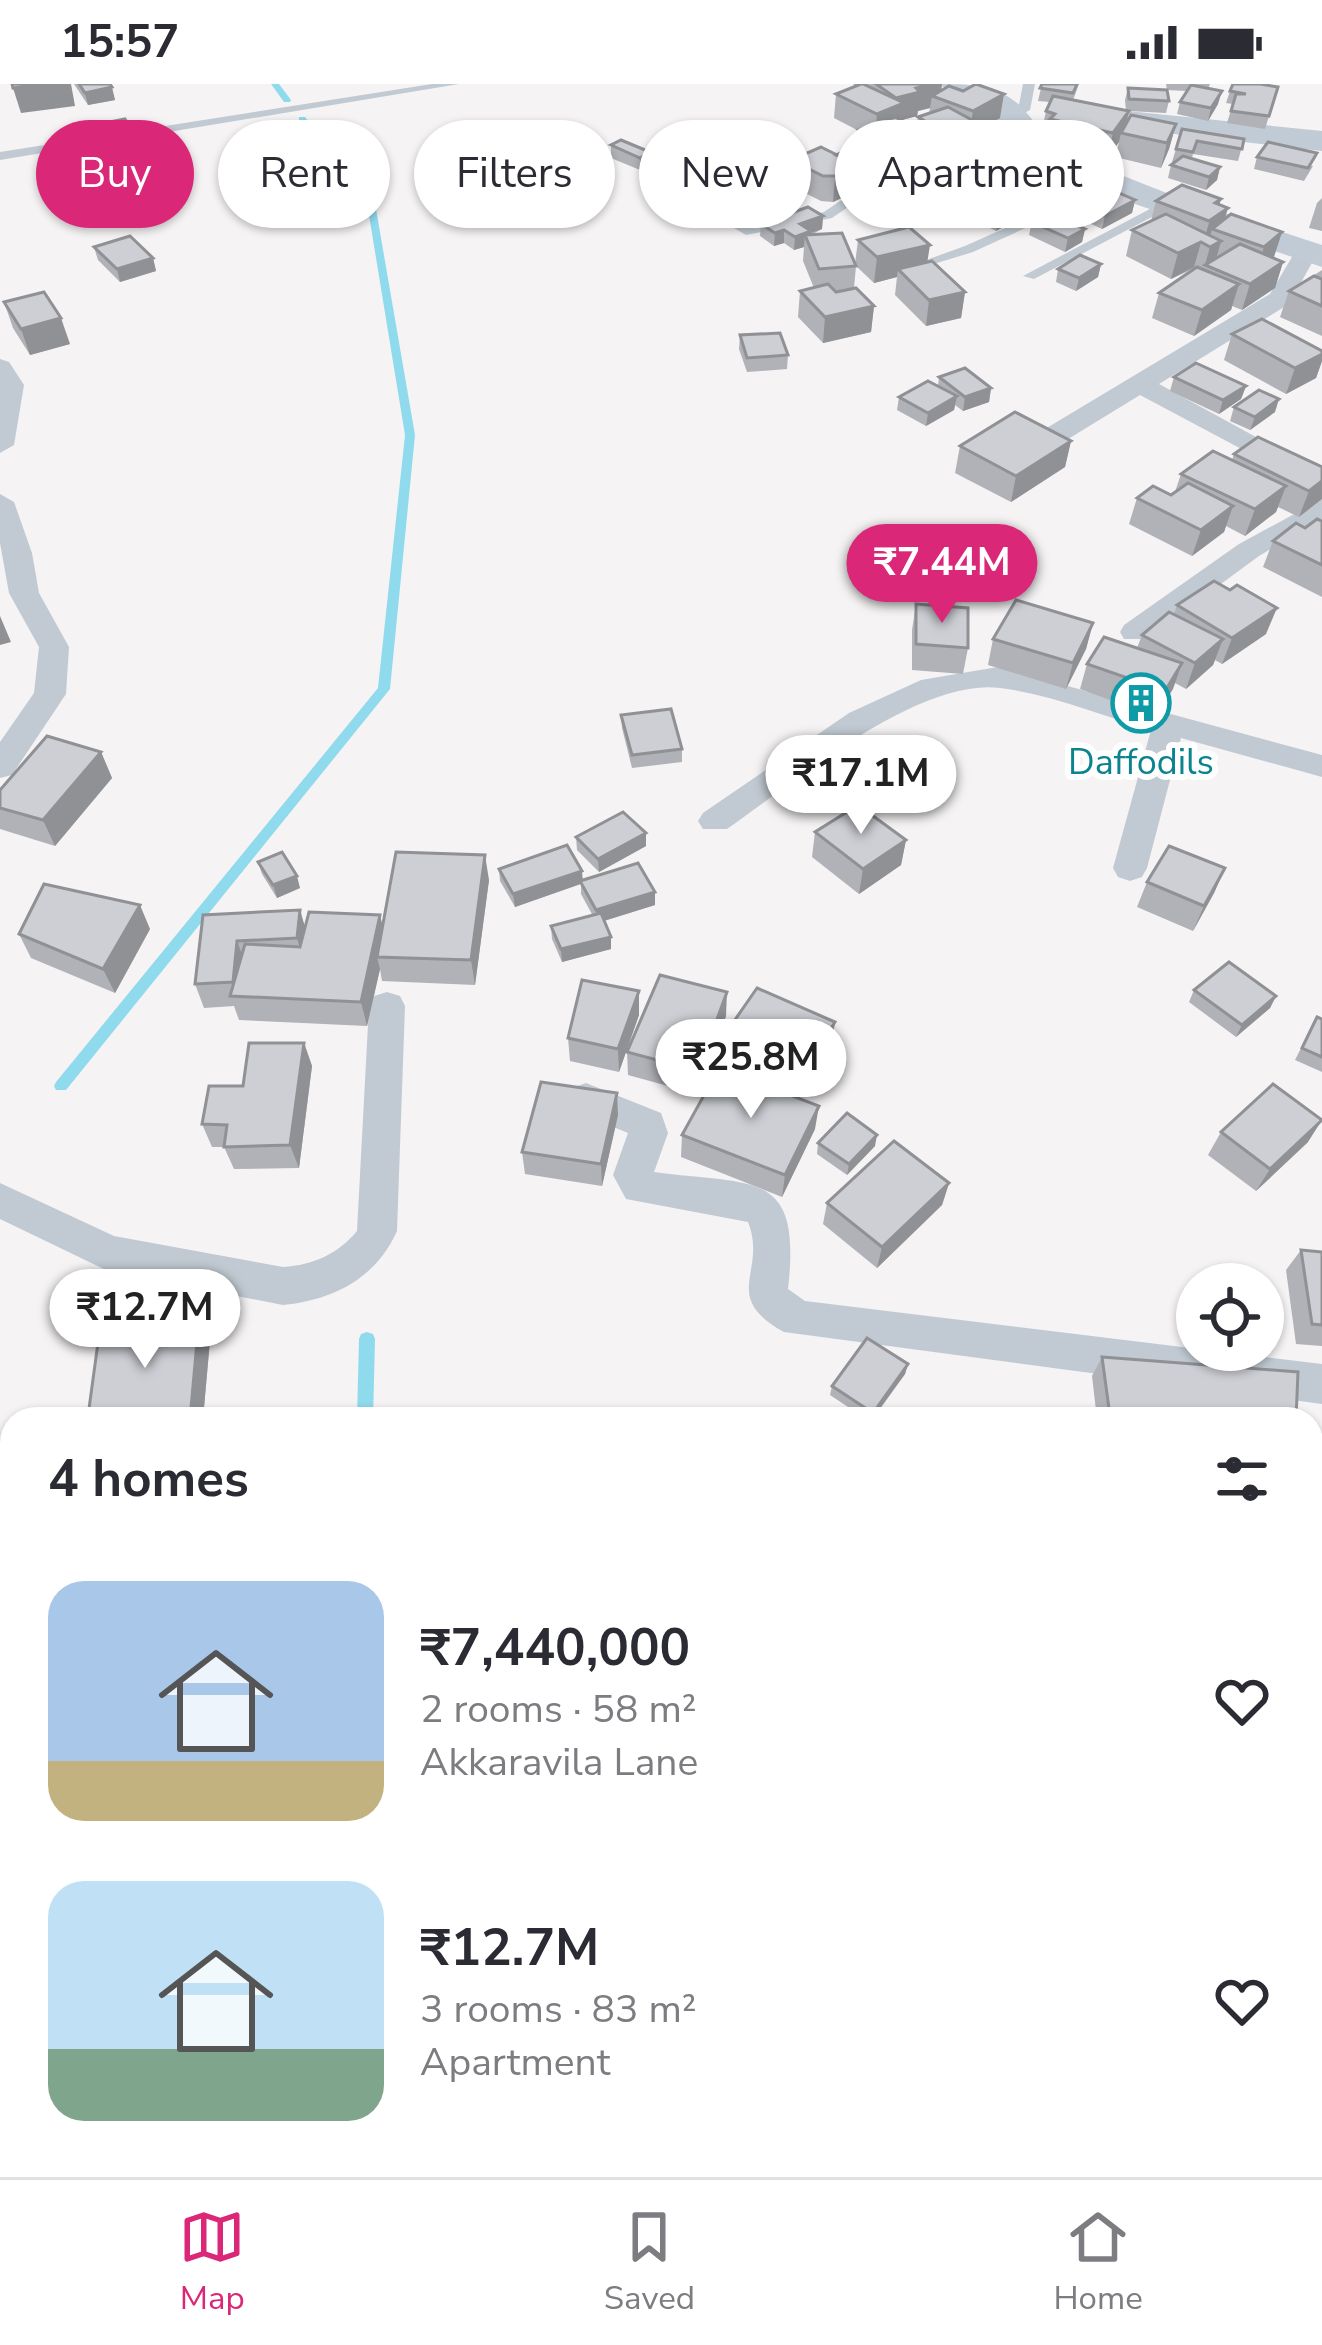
<!DOCTYPE html>
<meta charset="utf-8">
<style>
:root{--surface:#fff;--page:#f7f7f7;--text:#2b2b33;--muted:#7c7c81;--line:#e1e1e2;--accent:#db2777}
body{margin:0;font-family:"Nunito Sans",sans-serif;background:var(--page);color:var(--text);height:100vh;display:flex;flex-direction:column;font-size:45px;white-space:nowrap}
*{box-sizing:border-box;margin:0}
p{font-size:39px;color:var(--muted)}
.icon{flex:none;width:66px;height:66px;fill:none;stroke:currentColor;stroke-width:2;stroke-linecap:round;stroke-linejoin:round}
.map{position:relative;flex:1;overflow:hidden}
.drawer{position:absolute;left:0px;top:1323px;width:1323px;height:771px;display:flex;flex-direction:column;background:var(--surface);border-radius:36px 36px 0 0;box-shadow:0 3px 9px #0004}
.drawer>*{flex:none}
.hud{position:absolute;left:36px;top:36px;width:1251px;height:108px;display:flex;gap:24px}
.buttons{position:absolute;left:1176px;top:1179px;display:grid;gap:24px}
.buttons a{display:grid;place-items:center;width:108px;height:108px;border-radius:50%;background:var(--surface);box-shadow:0 3px 9px #0004;font-size:60px}
.price{position:absolute;translate:-50% -102px;padding:0 27px;border-radius:42px;background:#fff;color:#222;font-size:39px;line-height:78px;filter:drop-shadow(0 3px 6px #0008)}
.price::after{content:'';position:absolute;left:50%;top:72px;width:36px;height:27px;margin-left:-18px;background:inherit;clip-path:polygon(0 0,100% 0,50% 100%)}
.price.current{background:var(--accent);color:#fff}
ul{padding:0;list-style:none}
li{display:flex;align-items:center;gap:36px;height:300px;padding:0 48px}
li span{display:grid;place-items:center;flex:none;width:336px;height:240px;border-radius:36px;color:#555}
li>.icon{margin-inline-start:auto}
span .icon{width:144px;height:144px;fill:#fffc;stroke-width:1}
li b{font-size:51px}
h2{display:flex;justify-content:space-between;align-items:center;height:144px;padding:0 48px;font-size:51px}
.chip{padding:0 42px;border-radius:54px;background:var(--surface);box-shadow:0 3px 9px #0004;font-size:42px;line-height:108px}
.chip.current{background:var(--accent);color:#fff}
.status{display:flex;justify-content:space-between;align-items:center;height:84px;padding:0 60px;background:var(--surface);direction:ltr}
.status svg{height:33px;fill:currentColor}
.menu{display:flex;justify-content:space-around;align-items:center;height:168px;border-top:3px solid var(--line);background:var(--surface);font-size:33px;color:var(--muted)}
.menu a{display:grid;justify-items:center;gap:6px}
.menu .current{color:var(--accent)}
.map>svg:first-child{display:block}
.lines{fill:none;stroke-linecap:round;stroke-linejoin:round}
.stream{fill:#90daee;fill-rule:evenodd}
.lane{fill:#c1cad2;fill-rule:evenodd}
.street{fill:#c1cad2;fill-rule:evenodd}
.secondary{fill:#c1cbd6;fill-rule:evenodd}
.wall{fill:#b0b2b7;fill-rule:evenodd}
.shaded-wall{fill:#909195}
.building{fill:#cdcfd5;stroke:#909195;stroke-width:3}
.labels{text-anchor:middle;dominant-baseline:central;stroke-width:12;stroke-linejoin:round;paint-order:stroke}
.culture-label{font-size:36px;fill:#0d838f;stroke:#fff}
</style>
<div class="status"><b>15:57</b><svg viewBox="0 0 49 12"><path d="M0 12V9h3v3zM5 12V6h3v6zM10 12V3h3v9zM15 12V0h3v12zM26 1h20v11H26zM47 4h2v5h-2z"/></svg></div>
<div class="map">
<svg width="1322" height="2093" viewBox="0 0 1322 2093">
<rect width="100%" height="100%" fill="#f5f3f3"/>
<g class="lines">
<g class="stream">
<path d="M 271,0 L 279,0 L 291,16 L 290,18 L 284,18 Z"/>
<path d="M 299,33 L 305,33 L 376,125 L 415,351 L 390,605 L 66,1006 L 56,1006 L 54,1002 L 56,998 L 378,604 L 405,351 L 368,125 L 299,37 Z"/>
<path d="M 367,1248 L 373,1250 L 375,1255 L 373,1335 L 357,1335 L 359,1255 L 361,1250 Z"/>
<path d="M 391,2082 L 413,2082 L 415,2093 L 393,2093 Z"/>
</g>
<g class="lane">
<path d="M 432,0 L 459,0 L 0,76 L 0,68 Z"/>
<path d="M 1023,0 L 1035,0 L 1030,26 L 1024,29 L 1018,26 Z"/>
<path d="M 979,73 L 983,74 L 983,80 L 867,110 L 832,134 L 746,151 L 662,102 L 672,99 L 748,143 L 824,128 L 859,104 Z"/>
<path d="M 1096,103 L 1100,104 L 1100,110 L 973,168 L 924,183 L 918,179 L 965,162 Z"/>
<path d="M 1167,116 L 1173,120 L 1171,123 L 1034,195 L 1023,192 Z"/>
</g>
<g class="street">
<path d="M 1306,161 L 1318,168 L 1289,220 L 1159,300 L 1322,389 L 1322,408 L 1140,311 L 1060,360 L 1040,360 L 1037,354 L 1040,348 L 1270,210 L 1298,163 Z"/>
<path d="M 0,275 L 9,278 L 24,301 L 14,361 L 0,369 Z"/>
<path d="M 0,410 L 14,418 L 32,469 L 39,509 L 69,563 L 66,610 L 12,691 L 0,694 L 0,658 L 34,609 L 39,563 L 9,509 L 0,459 Z"/>
<path d="M 1322,415 L 1322,435 L 1259,472 L 1146,555 L 1124,555 L 1120,548 L 1124,541 L 1239,460 Z"/>
<path d="M 998,583 L 1322,671 L 1322,693 L 1181,654 L 1147,784 L 1142,793 L 1130,797 L 1118,793 L 1113,784 L 1151,646 C 1103,632 1050,610 1000,604 C 917,594 793,699 727,745 L 703,745 L 698,737 L 703,729 L 849,629 L 921,596 Z"/>
<path d="M 387,908 L 400,912 L 405,922 L 397,1147 C 376,1194 334,1216 283,1221 L 108,1187 L 0,1135 L 0,1099 L 114,1152 L 283,1183 C 313,1181 338,1170 357,1147 L 369,922 L 374,912 Z"/>
<path d="M 586,999 L 661,1029 L 668,1049 L 654,1088 C 753,1102 802,1083 788,1205 L 805,1217 L 1322,1280 L 1322,1320 L 784,1248 C 719,1212 768,1188 748,1138 L 626,1115 L 613,1091 L 628,1049 L 572,1026 L 567,1015 L 572,1004 Z"/>
<path d="M 12,1616 L 12,1666 L 0,1671 L 0,1621 Z"/>
<path d="M 968,2082 L 1026,2082 L 1025,2093 L 967,2093 Z"/>
</g>
<g class="secondary">
<path d="M 938,0 C 965,0 995,0 1017,19 C 1034,34 1041,52 1062,64 C 1145,106 1235,132 1322,161 L 1322,183 L 1129,118 L 1037,76 L 1019,64 L 994,31 Z"/>
<path d="M 1098,24 L 1322,47 L 1322,67 L 1087,40 L 1082,33 L 1087,26 Z"/>
</g>
</g>
<g class="wall">
<path d="M 74,0 L 110,0 L 115,16 L 88,21 Z"/>
<path d="M 853,0 L 942,0 L 941,6 L 1000,34 L 982,44 L 983,54 L 1043,60 L 1042,64 L 1078,106 L 1056,119 L 1034,110 L 1031,128 L 996,147 L 984,141 L 984,136 L 955,127 L 959,102 L 970,96 L 955,86 L 956,82 L 935,70 L 933,79 L 910,89 L 926,112 L 904,120 L 896,115 L 895,119 L 869,131 L 845,119 L 846,112 L 833,118 L 821,117 L 789,101 L 791,76 L 836,71 L 857,65 L 859,47 L 834,34 L 836,10 L 855,2 ZM 930,24 L 929,29 L 918,33 L 916,44 L 902,36 L 917,32 L 918,27 ZM 884,86 L 895,92 L 886,95 L 885,100 L 879,97 L 882,96 Z"/>
<path d="M 1042,0 L 1079,0 L 1073,16 L 1126,27 L 1125,16 L 1128,4 L 1169,17 L 1166,29 L 1129,27 L 1126,40 L 1176,40 L 1169,65 L 1161,84 L 1115,73 L 1119,58 L 1107,74 L 1045,60 L 1046,53 L 1041,51 L 1046,27 L 1050,18 L 1038,17 Z"/>
<path d="M 1166,0 L 1210,0 L 1208,5 L 1218,20 L 1208,37 L 1177,30 L 1180,18 L 1187,7 L 1167,6 Z"/>
<path d="M 1278,3 L 1265,45 L 1227,39 L 1233,20 L 1226,19 L 1230,7 Z"/>
<path d="M 89,42 L 142,62 L 149,87 L 113,95 L 96,67 Z"/>
<path d="M 1182,45 L 1244,55 L 1238,77 L 1193,70 L 1192,74 L 1220,83 L 1217,96 L 1206,106 L 1168,94 L 1171,81 L 1175,78 L 1172,78 Z"/>
<path d="M 621,56 L 650,81 L 640,86 L 611,74 L 611,61 Z"/>
<path d="M 711,66 L 742,69 L 743,87 L 782,102 L 780,127 L 737,139 L 715,119 L 715,115 L 706,118 L 675,97 L 675,72 Z"/>
<path d="M 1257,73 L 1313,82 L 1304,97 L 1254,85 Z"/>
<path d="M 1322,114 L 1322,147 L 1309,144 L 1317,119 Z"/>
<path d="M 1135,116 L 1132,129 L 1102,145 L 1070,130 L 1072,117 Z"/>
<path d="M 1156,117 L 1219,120 L 1225,135 L 1282,148 L 1273,174 L 1283,178 L 1275,204 L 1242,226 L 1232,222 L 1231,226 L 1194,252 L 1152,234 L 1159,209 L 1195,184 L 1171,195 L 1126,172 L 1132,146 L 1151,137 Z"/>
<path d="M 823,132 L 822,145 L 811,151 L 855,180 L 858,156 L 927,179 L 965,208 L 961,234 L 926,242 L 895,211 L 897,193 L 874,199 L 856,182 L 854,204 L 874,222 L 871,248 L 823,259 L 798,233 L 800,207 L 814,204 L 803,177 L 804,163 L 794,166 L 784,159 L 774,162 L 760,152 L 761,140 Z"/>
<path d="M 1032,138 L 1085,145 L 1082,158 L 1065,168 L 1029,151 Z"/>
<path d="M 94,163 L 153,174 L 156,187 L 120,198 L 98,176 Z"/>
<path d="M 1101,180 L 1098,193 L 1076,207 L 1056,198 L 1058,185 Z"/>
<path d="M 1322,186 L 1322,252 L 1280,233 L 1289,207 Z"/>
<path d="M 4,218 L 70,260 L 30,271 L 13,244 Z"/>
<path d="M 1232,250 L 1322,267 L 1322,277 L 1316,294 L 1286,310 L 1224,276 Z"/>
<path d="M 740,251 L 788,271 L 787,285 L 747,288 L 739,265 Z"/>
<path d="M 939,293 L 991,304 L 989,318 L 963,327 L 955,321 L 954,326 L 926,342 L 897,326 L 899,313 L 938,302 Z"/>
<path d="M 1174,293 L 1246,302 L 1241,315 L 1219,330 L 1170,307 Z"/>
<path d="M 1234,323 L 1275,328 L 1250,346 L 1230,337 Z"/>
<path d="M 1071,357 L 1065,383 L 1011,418 L 955,389 L 960,362 Z"/>
<path d="M 1234,370 L 1322,383 L 1299,433 L 1278,423 L 1276,428 L 1245,452 L 1226,442 L 1224,448 L 1192,472 L 1129,440 L 1137,414 L 1171,411 L 1175,408 L 1181,390 L 1232,376 Z"/>
<path d="M 1322,437 L 1322,513 L 1263,483 L 1273,457 Z"/>
<path d="M 916,520 L 968,564 L 963,590 L 912,586 L 912,546 Z"/>
<path d="M 1177,521 L 1266,550 L 1222,580 L 1215,576 L 1213,581 L 1186,605 L 1175,599 L 1156,633 L 1080,605 L 1087,580 L 1137,564 L 1142,551 L 1174,530 Z"/>
<path d="M 1093,539 L 1086,565 L 1066,605 L 988,581 L 993,555 Z"/>
<path d="M 621,631 L 682,665 L 682,678 L 632,684 L 622,644 Z"/>
<path d="M 101,668 L 112,694 L 55,762 L 0,745 L 0,706 Z"/>
<path d="M 815,748 L 906,756 L 901,781 L 859,810 L 812,773 Z"/>
<path d="M 646,749 L 646,762 L 599,788 L 577,766 L 576,753 Z"/>
<path d="M 258,778 L 300,804 L 277,814 L 262,790 Z"/>
<path d="M 1225,784 L 1214,809 L 1193,847 L 1137,823 L 1147,798 Z"/>
<path d="M 499,785 L 655,808 L 655,821 L 604,837 L 611,865 L 562,878 L 552,855 L 551,842 L 593,832 L 581,810 L 581,800 L 515,823 L 500,797 Z"/>
<path d="M 489,796 L 475,901 L 382,897 L 380,885 L 367,942 L 239,936 L 234,922 L 204,924 L 195,900 L 203,831 L 300,826 L 305,844 L 382,842 Z"/>
<path d="M 150,845 L 115,909 L 31,874 L 19,850 Z"/>
<path d="M 1194,906 L 1276,912 L 1270,924 L 1236,953 L 1189,918 Z"/>
<path d="M 639,907 L 639,931 L 619,988 L 570,977 L 568,954 Z"/>
<path d="M 726,932 L 713,966 L 835,938 L 831,962 L 798,1014 L 815,1045 L 782,1113 L 681,1073 L 682,1051 L 714,993 L 710,992 L 711,971 L 697,1010 L 628,991 L 627,968 Z"/>
<path d="M 1317,933 L 1322,935 L 1322,988 L 1295,976 Z"/>
<path d="M 304,959 L 312,982 L 299,1084 L 234,1085 L 224,1063 L 212,1063 L 202,1040 L 243,1002 Z"/>
<path d="M 618,1031 L 602,1102 L 525,1090 L 522,1068 Z"/>
<path d="M 1221,1048 L 1308,1058 L 1256,1107 L 1208,1071 Z"/>
<path d="M 818,1059 L 875,1062 L 847,1091 L 817,1070 Z"/>
<path d="M 949,1099 L 942,1121 L 877,1184 L 823,1140 L 827,1119 Z"/>
<path d="M 1301,1166 L 1322,1168 L 1322,1262 L 1296,1260 L 1286,1186 Z"/>
<path d="M 199,1236 L 210,1256 L 203,1335 L 90,1335 L 88,1332 Z"/>
<path d="M 1102,1273 L 1296,1335 L 1097,1335 L 1092,1292 Z"/>
<path d="M 908,1280 L 905,1290 L 873,1335 L 866,1335 L 830,1311 L 832,1302 Z"/>
<path d="M 1322,1393 L 1322,1538 L 1311,1536 L 1311,1404 Z"/>
<path d="M 1322,1796 L 1322,1911 L 1311,1909 L 1311,1838 Z"/>
</g>
<g class="shaded-wall">
<path d="M 48,0 L 71,0 L 75,22 L 21,29 L 13,4 Z"/>
<path d="M 876,0 L 942,0 L 940,15 L 932,12 L 930,24 L 918,27 L 917,32 L 902,36 L 875,54 L 877,30 L 896,14 Z"/>
<path d="M 112,3 L 115,16 L 88,21 L 85,9 Z"/>
<path d="M 1222,7 L 1218,20 L 1208,37 L 1211,24 Z"/>
<path d="M 1004,10 L 1000,34 L 982,44 L 981,53 L 983,51 L 980,75 L 969,52 L 973,27 Z"/>
<path d="M 1129,27 L 1124,49 L 1121,49 L 1119,58 L 1107,74 L 1113,49 Z"/>
<path d="M 1176,40 L 1169,65 L 1161,84 L 1167,59 Z"/>
<path d="M 937,54 L 933,79 L 898,93 L 901,69 Z"/>
<path d="M 1043,60 L 1038,84 L 1014,73 L 1010,93 L 979,102 L 983,77 Z"/>
<path d="M 142,62 L 149,87 L 113,95 L 106,70 Z"/>
<path d="M 650,68 L 650,81 L 640,86 L 640,74 Z"/>
<path d="M 742,69 L 742,105 L 716,94 L 715,115 L 706,118 L 707,93 L 731,73 Z"/>
<path d="M 883,78 L 882,96 L 863,104 L 865,91 Z"/>
<path d="M 1084,81 L 1078,106 L 1056,119 L 1061,94 Z"/>
<path d="M 859,82 L 856,107 L 847,106 L 846,112 L 833,118 L 835,92 Z"/>
<path d="M 1220,83 L 1217,96 L 1206,106 L 1209,93 Z"/>
<path d="M 928,99 L 926,112 L 904,120 L 905,107 Z"/>
<path d="M 782,102 L 780,127 L 737,139 L 738,113 Z"/>
<path d="M 1036,102 L 1031,128 L 996,147 L 1001,122 Z"/>
<path d="M 897,106 L 895,119 L 869,131 L 871,118 Z"/>
<path d="M 1221,115 L 1216,133 L 1228,124 L 1221,148 L 1212,145 L 1209,157 L 1203,159 L 1215,119 Z"/>
<path d="M 1135,116 L 1132,129 L 1102,145 L 1105,132 Z"/>
<path d="M 823,132 L 822,145 L 811,149 L 810,160 L 805,151 L 804,163 L 794,166 L 795,153 L 800,140 Z"/>
<path d="M 1085,145 L 1082,158 L 1065,168 L 1068,154 Z"/>
<path d="M 784,146 L 784,159 L 774,162 L 775,149 Z"/>
<path d="M 1282,148 L 1274,173 L 1256,189 L 1264,163 Z"/>
<path d="M 1221,157 L 1214,183 L 1205,181 L 1203,188 L 1210,163 Z"/>
<path d="M 1201,158 L 1194,183 L 1171,195 L 1178,169 Z"/>
<path d="M 930,161 L 926,186 L 898,185 L 897,193 L 874,199 L 877,173 Z"/>
<path d="M 153,174 L 156,187 L 120,198 L 117,185 Z"/>
<path d="M 1283,178 L 1275,204 L 1242,226 L 1250,200 Z"/>
<path d="M 1101,180 L 1098,193 L 1076,207 L 1079,194 Z"/>
<path d="M 1239,200 L 1231,226 L 1194,252 L 1202,226 Z"/>
<path d="M 965,208 L 961,234 L 926,242 L 929,216 Z"/>
<path d="M 874,222 L 871,248 L 823,259 L 825,233 Z"/>
<path d="M 61,234 L 70,260 L 30,271 L 21,245 Z"/>
<path d="M 1322,270 L 1322,277 L 1316,294 L 1286,310 L 1295,284 Z"/>
<path d="M 1246,302 L 1241,315 L 1219,330 L 1223,316 Z"/>
<path d="M 991,304 L 989,318 L 963,327 L 965,313 Z"/>
<path d="M 957,312 L 954,326 L 926,342 L 928,329 Z"/>
<path d="M 1279,315 L 1275,328 L 1250,346 L 1255,333 Z"/>
<path d="M 1071,357 L 1065,383 L 1011,418 L 1016,392 Z"/>
<path d="M 1322,397 L 1322,415 L 1299,433 L 1309,407 Z"/>
<path d="M 1286,402 L 1276,428 L 1245,452 L 1255,425 Z"/>
<path d="M 1233,422 L 1224,448 L 1192,472 L 1201,446 Z"/>
<path d="M 1277,524 L 1266,550 L 1222,580 L 1232,554 Z"/>
<path d="M 0,532 L 11,558 L 0,561 Z"/>
<path d="M 1093,539 L 1086,565 L 1066,605 L 1073,579 Z"/>
<path d="M 1223,555 L 1213,581 L 1186,605 L 1195,579 Z"/>
<path d="M 1182,579 L 1173,605 L 1156,633 L 1165,607 Z"/>
<path d="M 101,668 L 112,694 L 55,762 L 43,736 Z"/>
<path d="M 646,749 L 646,762 L 599,788 L 598,775 Z"/>
<path d="M 906,756 L 901,781 L 859,810 L 863,785 Z"/>
<path d="M 485,771 L 489,796 L 475,901 L 471,876 Z"/>
<path d="M 1225,784 L 1214,809 L 1193,847 L 1204,822 Z"/>
<path d="M 582,787 L 583,799 L 515,823 L 513,810 Z"/>
<path d="M 297,792 L 300,804 L 277,814 L 273,801 Z"/>
<path d="M 655,808 L 655,821 L 597,839 L 596,826 Z"/>
<path d="M 140,821 L 150,845 L 115,909 L 103,885 Z"/>
<path d="M 300,826 L 307,850 L 304,878 L 297,854 Z"/>
<path d="M 380,831 L 386,856 L 377,873 L 380,885 L 367,942 L 361,918 Z"/>
<path d="M 611,853 L 611,865 L 562,878 L 561,865 Z"/>
<path d="M 237,857 L 246,881 L 233,898 Z"/>
<path d="M 639,907 L 639,931 L 619,988 L 618,965 Z"/>
<path d="M 727,908 L 726,932 L 697,1010 L 698,987 Z"/>
<path d="M 1276,912 L 1270,924 L 1236,953 L 1242,941 Z"/>
<path d="M 835,938 L 831,962 L 789,1028 L 792,1005 Z"/>
<path d="M 304,959 L 312,982 L 299,1084 L 290,1061 Z"/>
<path d="M 617,1009 L 618,1031 L 602,1102 L 601,1080 Z"/>
<path d="M 819,1022 L 815,1045 L 782,1113 L 785,1091 Z"/>
<path d="M 1322,1036 L 1308,1058 L 1256,1107 L 1270,1085 Z"/>
<path d="M 877,1051 L 875,1062 L 847,1091 L 849,1080 Z"/>
<path d="M 949,1099 L 942,1121 L 877,1184 L 882,1163 Z"/>
<path d="M 199,1236 L 210,1256 L 203,1335 L 190,1335 Z"/>
<path d="M 908,1280 L 905,1290 L 872,1335 L 873,1329 Z"/>
</g>
<g class="building">
<path d="M 12,0 L 48,0 L 13,4 Z"/>
<path d="M 79,0 L 110,0 L 112,3 L 85,9 Z"/>
<path d="M 861,0 L 863,0 L 904,19 L 877,30 L 836,10 Z"/>
<path d="M 876,0 L 932,0 L 916,4 L 920,8 L 896,14 Z"/>
<path d="M 976,0 L 1004,10 L 973,27 L 932,12 L 949,2 L 963,7 Z"/>
<path d="M 1042,0 L 1077,0 L 1073,9 L 1040,4 Z"/>
<path d="M 1233,0 L 1260,0 L 1278,3 L 1269,32 L 1231,27 L 1236,10 L 1246,10 L 1230,7 Z"/>
<path d="M 1191,1 L 1222,7 L 1211,24 L 1180,18 Z"/>
<path d="M 1128,4 L 1167,6 L 1169,17 L 1129,15 Z"/>
<path d="M 1053,12 L 1129,27 L 1113,49 L 1050,35 L 1055,30 L 1046,27 Z"/>
<path d="M 948,23 L 983,42 L 972,46 L 983,51 L 975,57 L 1018,44 L 1043,60 L 983,77 L 959,61 L 964,60 L 918,33 Z"/>
<path d="M 1131,31 L 1176,40 L 1167,59 L 1121,49 Z"/>
<path d="M 895,33 L 937,54 L 901,69 L 859,46 Z"/>
<path d="M 125,35 L 142,62 L 106,70 L 89,42 Z"/>
<path d="M 1182,45 L 1244,55 L 1242,65 L 1197,57 L 1193,68 L 1176,65 Z"/>
<path d="M 621,56 L 650,68 L 640,74 L 611,61 Z"/>
<path d="M 1268,58 L 1317,69 L 1308,84 L 1257,73 Z"/>
<path d="M 728,60 L 742,69 L 731,73 L 743,80 L 707,93 L 675,72 L 704,62 L 711,66 Z"/>
<path d="M 821,63 L 859,82 L 835,92 L 823,92 L 791,76 Z"/>
<path d="M 854,63 L 883,78 L 878,80 L 884,83 L 865,91 L 858,88 L 859,82 L 836,71 Z"/>
<path d="M 1044,63 L 1084,81 L 1061,94 L 1014,73 Z"/>
<path d="M 1183,72 L 1220,83 L 1209,93 L 1171,81 Z"/>
<path d="M 992,84 L 1036,102 L 1001,122 L 988,116 L 994,113 L 959,102 Z"/>
<path d="M 753,85 L 764,87 L 782,102 L 738,113 L 716,94 Z"/>
<path d="M 908,87 L 928,99 L 905,107 L 886,95 Z"/>
<path d="M 872,94 L 897,106 L 871,118 L 847,106 Z"/>
<path d="M 1182,101 L 1221,115 L 1215,119 L 1228,124 L 1209,137 L 1156,117 Z"/>
<path d="M 1103,102 L 1135,116 L 1105,132 L 1072,117 Z"/>
<path d="M 808,123 L 823,132 L 800,140 L 811,147 L 795,153 L 784,146 L 775,149 L 761,140 Z"/>
<path d="M 1048,129 L 1085,145 L 1068,154 L 1032,138 Z"/>
<path d="M 1166,130 L 1221,157 L 1210,163 L 1201,158 L 1178,169 L 1132,146 Z"/>
<path d="M 1231,130 L 1282,148 L 1264,163 L 1212,145 Z"/>
<path d="M 909,143 L 930,161 L 877,173 L 858,156 Z"/>
<path d="M 842,149 L 856,182 L 819,185 L 805,151 Z"/>
<path d="M 130,152 L 153,174 L 117,185 L 94,163 Z"/>
<path d="M 1240,160 L 1283,178 L 1250,200 L 1205,181 Z"/>
<path d="M 1080,171 L 1101,180 L 1079,194 L 1058,185 Z"/>
<path d="M 932,177 L 965,208 L 929,216 L 898,185 Z"/>
<path d="M 1197,183 L 1239,200 L 1202,226 L 1159,209 Z"/>
<path d="M 1314,192 L 1322,195 L 1322,222 L 1289,207 Z"/>
<path d="M 828,200 L 836,208 L 856,204 L 874,222 L 825,233 L 800,207 Z"/>
<path d="M 44,208 L 61,234 L 21,245 L 4,218 Z"/>
<path d="M 1262,235 L 1322,267 L 1322,270 L 1295,284 L 1232,250 Z"/>
<path d="M 780,249 L 788,271 L 747,274 L 740,251 Z"/>
<path d="M 1196,279 L 1246,302 L 1223,316 L 1174,293 Z"/>
<path d="M 965,284 L 991,304 L 965,313 L 939,293 Z"/>
<path d="M 928,297 L 957,312 L 928,329 L 899,313 Z"/>
<path d="M 1259,306 L 1279,315 L 1255,333 L 1234,323 Z"/>
<path d="M 1015,328 L 1071,357 L 1016,392 L 960,362 Z"/>
<path d="M 1258,353 L 1322,383 L 1322,397 L 1309,407 L 1234,370 Z"/>
<path d="M 1213,367 L 1286,402 L 1255,425 L 1181,390 Z"/>
<path d="M 1188,399 L 1233,422 L 1201,446 L 1137,414 L 1153,402 L 1171,411 Z"/>
<path d="M 1317,435 L 1322,437 L 1322,481 L 1273,457 L 1296,439 L 1305,444 Z"/>
<path d="M 1214,497 L 1230,506 L 1237,501 L 1277,524 L 1232,554 L 1177,521 Z"/>
<path d="M 1016,516 L 1093,539 L 1073,579 L 993,555 Z"/>
<path d="M 916,520 L 968,524 L 968,564 L 916,560 Z"/>
<path d="M 1169,528 L 1223,555 L 1195,579 L 1142,551 Z"/>
<path d="M 1104,553 L 1182,579 L 1165,607 L 1087,580 Z"/>
<path d="M 671,625 L 682,665 L 632,671 L 621,631 Z"/>
<path d="M 47,652 L 101,668 L 43,736 L 0,724 L 0,706 Z"/>
<path d="M 858,721 L 906,756 L 863,785 L 815,748 Z"/>
<path d="M 623,728 L 646,749 L 598,775 L 576,753 Z"/>
<path d="M 567,761 L 582,787 L 513,810 L 499,785 Z"/>
<path d="M 1169,762 L 1225,784 L 1204,822 L 1147,798 Z"/>
<path d="M 282,768 L 297,792 L 273,801 L 258,778 Z"/>
<path d="M 396,768 L 485,771 L 471,876 L 377,873 Z"/>
<path d="M 638,779 L 655,808 L 596,826 L 580,797 Z"/>
<path d="M 44,800 L 140,821 L 103,885 L 19,850 Z"/>
<path d="M 300,826 L 297,854 L 237,857 L 233,898 L 195,900 L 203,831 Z"/>
<path d="M 309,828 L 380,831 L 361,918 L 230,912 L 245,860 L 300,863 Z"/>
<path d="M 601,829 L 611,853 L 561,865 L 551,842 Z"/>
<path d="M 1229,878 L 1276,912 L 1242,941 L 1194,906 Z"/>
<path d="M 660,891 L 727,908 L 698,987 L 627,968 Z"/>
<path d="M 582,896 L 639,907 L 618,965 L 568,954 Z"/>
<path d="M 757,904 L 835,938 L 792,1005 L 712,969 Z"/>
<path d="M 1317,933 L 1322,935 L 1322,973 L 1302,964 Z"/>
<path d="M 249,959 L 304,959 L 290,1061 L 224,1063 L 227,1041 L 202,1040 L 209,1002 L 243,1002 Z"/>
<path d="M 719,984 L 819,1022 L 785,1091 L 682,1051 Z"/>
<path d="M 541,998 L 617,1009 L 601,1080 L 522,1068 Z"/>
<path d="M 1273,1000 L 1322,1036 L 1270,1085 L 1221,1048 Z"/>
<path d="M 847,1029 L 877,1051 L 849,1080 L 818,1059 Z"/>
<path d="M 894,1057 L 949,1099 L 882,1163 L 827,1119 Z"/>
<path d="M 1301,1166 L 1322,1168 L 1322,1241 L 1312,1240 Z"/>
<path d="M 199,1236 L 190,1335 L 126,1335 L 127,1330 L 88,1332 L 100,1244 Z"/>
<path d="M 867,1254 L 908,1280 L 873,1329 L 832,1302 Z"/>
<path d="M 1102,1273 L 1298,1288 L 1296,1335 L 1160,1335 L 1110,1332 Z"/>
<path d="M 1311,1972 L 1319,1977 L 1311,2028 Z"/>
<path d="M 768,2082 L 902,2082 L 901,2093 L 803,2093 L 768,2086 Z"/>
</g>
<defs>
<symbol id="building-ring" viewBox="-11 -11 22 22"><circle r="9.5" fill="#fff" stroke="#0f9aa8" stroke-width="1.5"/><path d="M-4-6H4V6H1V3H-1V6H-4ZM-2.5-4.3h1.7v1.8h-1.7ZM.8-4.3h1.7v1.8H.8ZM-2.5-1h1.7V.8h-1.7ZM.8-1h1.7V.8H.8Z" fill="#0f9aa8"/></symbol>
</defs>
<g fill-rule="evenodd">
<use href="#building-ring" x="1108" y="586" width="66" height="66"/>
</g>
<g class="labels">
<g class="culture-label">
<text x="1141" y="678">Daffodils</text>
</g>
</g>
</svg>
<div class="buttons">
<a><svg class="icon" aria-label="locate" viewBox="0 0 24 24"><circle cx="12" cy="12" r="6"/><path d="M12 2v4M12 18v4M2 12h4M18 12h4"/></svg></a>
</div>
<b class="price current" style="left:942px;top:542px">₹7.44M</b>
<b class="price" style="left:861px;top:753px">₹17.1M</b>
<b class="price" style="left:751px;top:1037px">₹25.8M</b>
<b class="price" style="left:145px;top:1287px">₹12.7M</b>
<div class="hud">
<a class="chip current">Buy</a>
<a class="chip">Rent</a>
<a class="chip">Filters</a>
<a class="chip">New</a>
<a class="chip">Apartment</a>
</div>
<section class="drawer">
<h2>4 homes<svg class="icon" aria-label="filters" viewBox="0 0 24 24"><path d="M4 7h16M4 17h16"/><circle cx="9" cy="7" r="2"/><circle cx="15" cy="17" r="2"/></svg></h2>
<ul>
<li><span style="background:linear-gradient(#a9c7e8 75%,#c2b280 0)"><svg class="icon" aria-label="home" viewBox="0 0 24 24"><path d="M3 11l9-7 9 7M6 9v11h12V9"/></svg></span><div><b>₹7,440,000</b><p>2 rooms · 58 m²</p><p>Akkaravila Lane</p></div><svg class="icon" aria-label="heart" viewBox="0 0 24 24"><path d="M12 20l-8-8c-3-5 5-10 8-4 3-6 11-1 8 4z"/></svg></li>
<li><span style="background:linear-gradient(#bfe0f5 70%,#7fa58c 0)"><svg class="icon" aria-label="home" viewBox="0 0 24 24"><path d="M3 11l9-7 9 7M6 9v11h12V9"/></svg></span><div><b>₹12.7M</b><p>3 rooms · 83 m²</p><p>Apartment</p></div><svg class="icon" aria-label="heart" viewBox="0 0 24 24"><path d="M12 20l-8-8c-3-5 5-10 8-4 3-6 11-1 8 4z"/></svg></li>
</ul>
</section>
</div>
<nav class="menu">
<a class="current"><svg class="icon" aria-label="map" viewBox="0 0 24 24"><path d="M3 6l6-2 6 2 6-2v14l-6 2-6-2-6 2zM9 4v14M15 6v14"/></svg>Map</a>
<a><svg class="icon" aria-label="saved" viewBox="0 0 24 24"><path d="M7 4h10v16l-5-4-5 4z"/></svg>Saved</a>
<a><svg class="icon" aria-label="home" viewBox="0 0 24 24"><path d="M3 11l9-7 9 7M6 9v11h12V9"/></svg>Home</a>
</nav>
